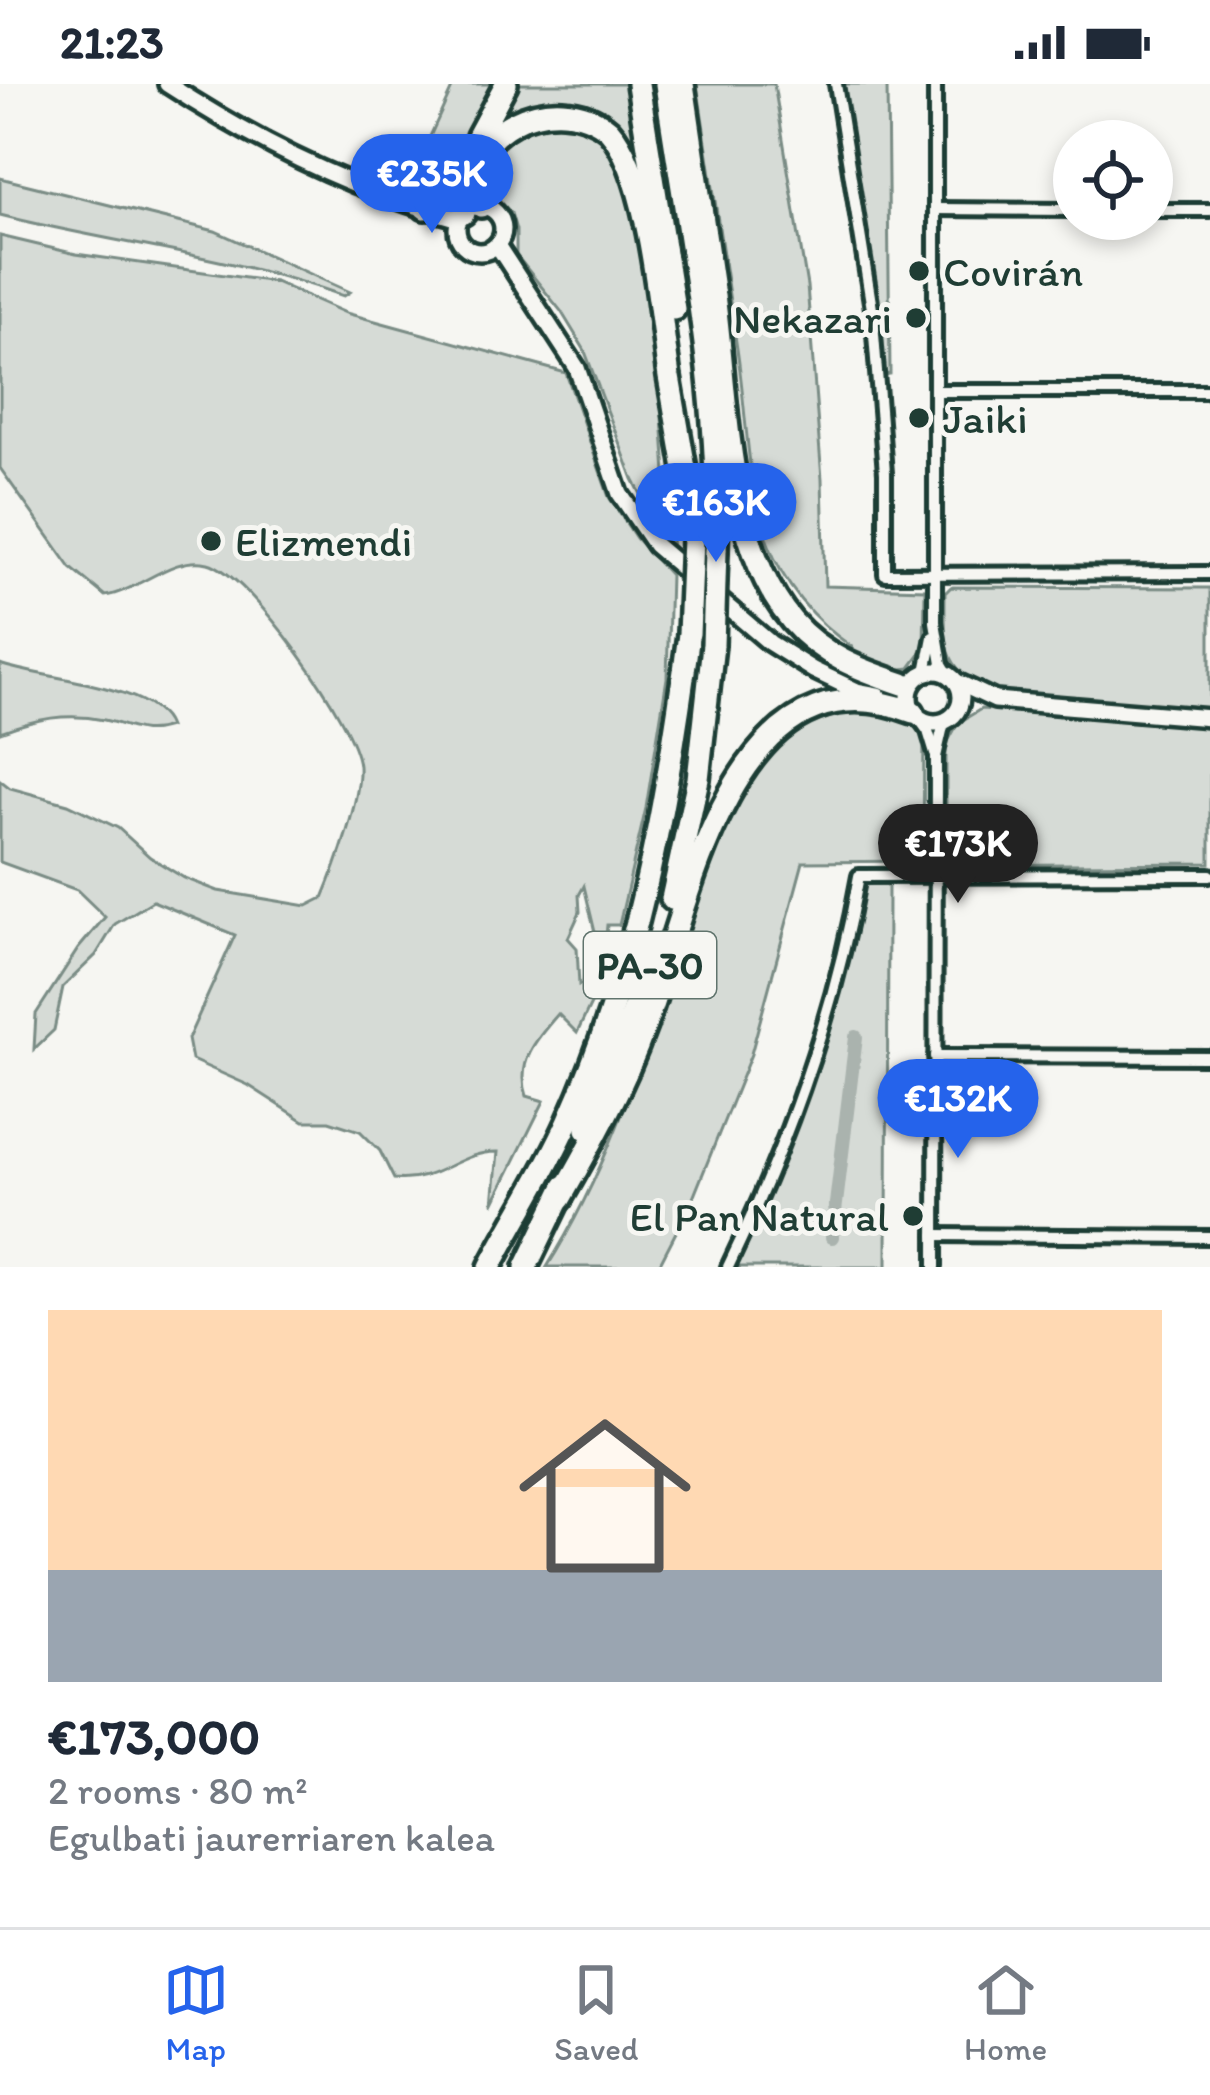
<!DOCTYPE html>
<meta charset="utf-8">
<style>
:root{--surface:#fff;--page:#f6f6f7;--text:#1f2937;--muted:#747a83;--line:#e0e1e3;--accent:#2563eb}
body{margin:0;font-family:Itim,sans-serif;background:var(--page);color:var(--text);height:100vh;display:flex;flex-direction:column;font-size:45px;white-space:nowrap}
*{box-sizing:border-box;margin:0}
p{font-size:39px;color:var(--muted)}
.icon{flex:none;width:66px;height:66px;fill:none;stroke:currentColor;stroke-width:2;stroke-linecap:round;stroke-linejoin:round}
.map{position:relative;height:1183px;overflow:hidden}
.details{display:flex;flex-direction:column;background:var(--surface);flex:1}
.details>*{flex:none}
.buttons{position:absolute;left:1053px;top:36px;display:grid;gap:24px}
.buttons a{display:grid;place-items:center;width:120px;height:120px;border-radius:50%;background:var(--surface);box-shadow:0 6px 18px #0003;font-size:60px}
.price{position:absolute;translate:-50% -102px;padding:0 27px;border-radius:42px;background:var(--accent);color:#fff;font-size:39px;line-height:78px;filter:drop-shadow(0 3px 6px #0008)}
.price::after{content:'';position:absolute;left:50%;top:72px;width:36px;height:27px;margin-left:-18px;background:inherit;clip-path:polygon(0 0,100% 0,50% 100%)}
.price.selected{background:#222;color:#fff}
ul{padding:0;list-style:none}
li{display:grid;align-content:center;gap:24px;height:636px;padding:0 48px}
li span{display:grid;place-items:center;height:372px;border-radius:0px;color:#555}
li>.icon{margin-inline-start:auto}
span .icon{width:216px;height:216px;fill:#fffc;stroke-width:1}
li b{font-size:51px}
.status{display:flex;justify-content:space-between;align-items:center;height:84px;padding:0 60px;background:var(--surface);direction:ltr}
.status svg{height:33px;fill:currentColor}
.menu{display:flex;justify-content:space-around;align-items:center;height:168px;border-top:3px solid var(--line);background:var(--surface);font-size:33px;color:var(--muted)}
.menu a{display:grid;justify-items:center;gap:6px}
.menu .selected{color:var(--accent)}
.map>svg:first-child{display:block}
.green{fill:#d6dbd6;stroke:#7a8c85;stroke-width:3}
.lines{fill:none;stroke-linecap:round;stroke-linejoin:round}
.canal{stroke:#aab3ae;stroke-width:14}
.street-casing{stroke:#1f3d34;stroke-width:20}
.secondary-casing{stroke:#1f3d34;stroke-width:24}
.highway-casing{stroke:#1f3d34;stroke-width:30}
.street{stroke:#f6f6f2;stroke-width:10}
.secondary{stroke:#f6f6f2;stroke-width:15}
.highway{stroke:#f6f6f2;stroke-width:21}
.highway-bridge-casing{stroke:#1f3d34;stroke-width:30;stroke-linecap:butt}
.highway-bridge{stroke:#f6f6f2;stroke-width:21}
.poi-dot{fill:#1f3d34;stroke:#f6f6f2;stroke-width:4.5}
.labels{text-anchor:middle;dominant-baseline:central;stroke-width:10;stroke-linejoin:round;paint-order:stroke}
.shield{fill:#f6f6f2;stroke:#60746d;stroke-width:3}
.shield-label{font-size:39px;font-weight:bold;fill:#1f3d34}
.poi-label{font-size:42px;fill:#1f3d34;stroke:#f6f6f2;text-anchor:start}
</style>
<div class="status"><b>21:23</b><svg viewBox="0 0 49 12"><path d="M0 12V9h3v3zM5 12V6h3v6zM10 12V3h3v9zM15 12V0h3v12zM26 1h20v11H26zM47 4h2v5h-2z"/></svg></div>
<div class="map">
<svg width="1210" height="1183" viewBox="0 0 1210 1183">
<rect width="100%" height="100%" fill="#f6f6f2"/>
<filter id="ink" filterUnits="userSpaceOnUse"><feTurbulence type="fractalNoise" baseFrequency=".00833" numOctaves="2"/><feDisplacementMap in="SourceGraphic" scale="24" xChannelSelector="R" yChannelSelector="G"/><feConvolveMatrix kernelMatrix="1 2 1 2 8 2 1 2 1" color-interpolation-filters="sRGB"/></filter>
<g filter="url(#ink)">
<g class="green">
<path d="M 454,0 L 498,0 L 450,102 L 428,116 L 422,70 Z"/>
<path d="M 517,0 L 627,0 L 643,99 C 633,81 624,56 611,40 C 582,5 530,12 497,34 Z"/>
<path d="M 697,0 L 774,0 L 807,202 L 822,395 L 825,502 L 925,505 L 924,565 L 910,584 L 895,586 L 853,572 L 852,563 C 739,485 755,384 737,265 C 724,177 711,88 697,0 Z"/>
<path d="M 841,0 L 887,0 L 890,290 L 883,291 Z"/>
<path d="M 533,32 C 551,35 582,34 596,44 C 656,86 663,379 671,456 L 654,435 L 633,395 L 584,265 L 561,227 L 516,171 L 516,146 L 511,129 L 489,104 L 491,80 L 487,76 L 496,56 Z"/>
<path d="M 0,94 L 215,147 L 350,208 L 344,212 C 234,172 114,160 0,131 Z"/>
<path d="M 0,152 L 76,170 L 275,198 L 346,229 L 566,289 L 609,413 L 636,454 L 670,491 L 667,594 L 646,724 L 619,841 L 607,841 L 605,862 L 599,865 L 584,802 L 579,811 L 580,828 L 568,854 L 577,864 L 579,901 L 592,897 L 600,901 L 577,949 L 558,930 C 536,955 516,978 527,1012 L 544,1017 L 493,1120 L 498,1068 C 459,1067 437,1100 394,1095 L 380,1067 L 360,1047 L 329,1037 L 304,1037 L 248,1001 L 192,976 L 188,955 L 235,851 L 153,817 L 115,840 L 96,871 L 63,903 L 54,946 L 34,965 L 36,930 L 78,865 L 105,833 L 77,806 L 0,778 L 0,696 L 10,704 L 68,720 L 118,744 L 150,773 L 184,794 L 218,807 L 307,822 L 323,814 C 336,783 361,714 359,682 C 356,640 250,490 208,479 C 173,470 139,507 105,512 L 71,484 L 0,384 Z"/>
<path d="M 951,503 L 1210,504 L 1210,627 L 996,609 C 941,586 945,563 945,509 Z"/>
<path d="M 0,580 C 40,595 155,600 169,643 C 140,652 132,642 104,636 C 66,628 36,635 0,648 Z"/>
<path d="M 863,623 L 911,633 L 924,646 L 923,777 L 803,778 L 751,970 L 691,1119 L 658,1183 L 547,1183 C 610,1083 646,965 684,854 C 703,801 716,739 750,693 C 782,650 813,636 863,623 Z"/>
<path d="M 981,625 L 1210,641 L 1210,779 L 946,781 L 946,661 L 958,639 Z"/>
<path d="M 870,797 L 888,798 L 887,1183 L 734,1183 C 798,1064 833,931 864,800 Z"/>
</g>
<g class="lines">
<path class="canal" d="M 832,1153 L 856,953"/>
<defs>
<g id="street">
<path d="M 836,0 L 872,225 L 885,389 L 885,490 L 1210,489"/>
<path d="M 935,0 L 935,538 L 942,580 L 948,590"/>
<path d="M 935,125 L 1074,126"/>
<path d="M 1152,126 L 1210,126"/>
<path d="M 935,307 L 1210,307"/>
<path d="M 926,588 L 933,553"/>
<path d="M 918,633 L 928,647 L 935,670"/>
<path d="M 935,972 L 1210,973"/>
<path d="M 935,1151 L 1210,1153"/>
<path d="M 728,1183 C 788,1059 835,928 859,792 L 1210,791"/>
<path d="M 935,1183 L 936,673 L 944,638"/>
</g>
<g id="secondary">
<path d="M 167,0 C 256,58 356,108 460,135"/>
<circle cx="480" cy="145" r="23"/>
<path d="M 497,161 L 577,284 L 620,410 L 655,461 L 770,559 L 813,586 L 857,607 L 878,611"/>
<circle cx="935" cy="613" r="26"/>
<path d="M 957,598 L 995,616 L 1210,634"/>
</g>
<g id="highway">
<path d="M 638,0 L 674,225"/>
<path d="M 666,0 C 688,153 722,311 716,466"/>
<path d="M 683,0 C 693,73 705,146 715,219 C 728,317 726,459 792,537 C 822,572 861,586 903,600"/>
<path d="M 478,52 L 506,0"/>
<path d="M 463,92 L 464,129"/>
<path d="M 481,122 C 451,47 556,0 609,46 C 650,92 660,230 669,293 C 676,335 684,377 691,419"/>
<path d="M 425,124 L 447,115 L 463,88"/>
<path d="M 672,815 L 698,695 L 713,561"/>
<path d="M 587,1045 L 656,867"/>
<path d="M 560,1115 C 592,1059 623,1003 645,942 C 688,827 730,558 913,628"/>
<path d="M 490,1183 C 515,1135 546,1087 568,1038 C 638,883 667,718 689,550"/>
<path d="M 526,1183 L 565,1102"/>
</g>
</defs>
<use href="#street" class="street-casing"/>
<use href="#secondary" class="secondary-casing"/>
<use href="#highway" class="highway-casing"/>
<use href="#street" class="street"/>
<use href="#secondary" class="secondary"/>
<use href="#highway" class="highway"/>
<defs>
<g id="highway-bridge">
<path d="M 689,550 L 693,455"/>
<path d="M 713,561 L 716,466"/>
</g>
</defs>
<use href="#highway-bridge" class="highway-bridge-casing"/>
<use href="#highway-bridge" class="highway-bridge"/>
</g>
</g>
<g class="poi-dot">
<circle cx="919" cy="187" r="12"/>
<circle cx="916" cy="234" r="12"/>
<circle cx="919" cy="334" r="12"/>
<circle cx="211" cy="457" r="12"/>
<circle cx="913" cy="1132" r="12"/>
</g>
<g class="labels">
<rect class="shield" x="584" y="848" width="132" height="66" rx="9"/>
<g class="shield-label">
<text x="650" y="881">PA-30</text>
</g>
<g class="poi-label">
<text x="943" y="187">Covirán</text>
<text x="892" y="234" text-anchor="end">Nekazari</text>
<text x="943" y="334">Jaiki</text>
<text x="235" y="457">Elizmendi</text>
<text x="889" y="1132" text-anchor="end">El Pan Natural</text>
</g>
</g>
</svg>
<div class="buttons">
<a><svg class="icon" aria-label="locate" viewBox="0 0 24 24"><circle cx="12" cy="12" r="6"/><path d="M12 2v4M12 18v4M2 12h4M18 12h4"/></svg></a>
</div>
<b class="price" style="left:432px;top:152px">€235K</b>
<b class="price" style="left:716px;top:481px">€163K</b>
<b class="price selected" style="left:958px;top:822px">€173K</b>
<b class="price" style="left:958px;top:1077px">€132K</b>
</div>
<section class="details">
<ul>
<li><span style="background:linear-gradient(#ffd9b3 70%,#9aa5b1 0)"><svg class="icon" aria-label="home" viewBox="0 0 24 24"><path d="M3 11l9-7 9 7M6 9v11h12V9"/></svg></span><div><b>€173,000</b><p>2 rooms · 80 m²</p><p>Egulbati jaurerriaren kalea</p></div></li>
</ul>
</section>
<nav class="menu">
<a class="selected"><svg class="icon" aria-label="map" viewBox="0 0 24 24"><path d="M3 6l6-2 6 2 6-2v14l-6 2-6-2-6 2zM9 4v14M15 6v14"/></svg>Map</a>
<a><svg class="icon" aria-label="saved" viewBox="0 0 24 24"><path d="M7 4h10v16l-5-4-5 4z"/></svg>Saved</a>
<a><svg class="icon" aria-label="home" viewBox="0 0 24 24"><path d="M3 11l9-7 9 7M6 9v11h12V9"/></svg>Home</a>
</nav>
